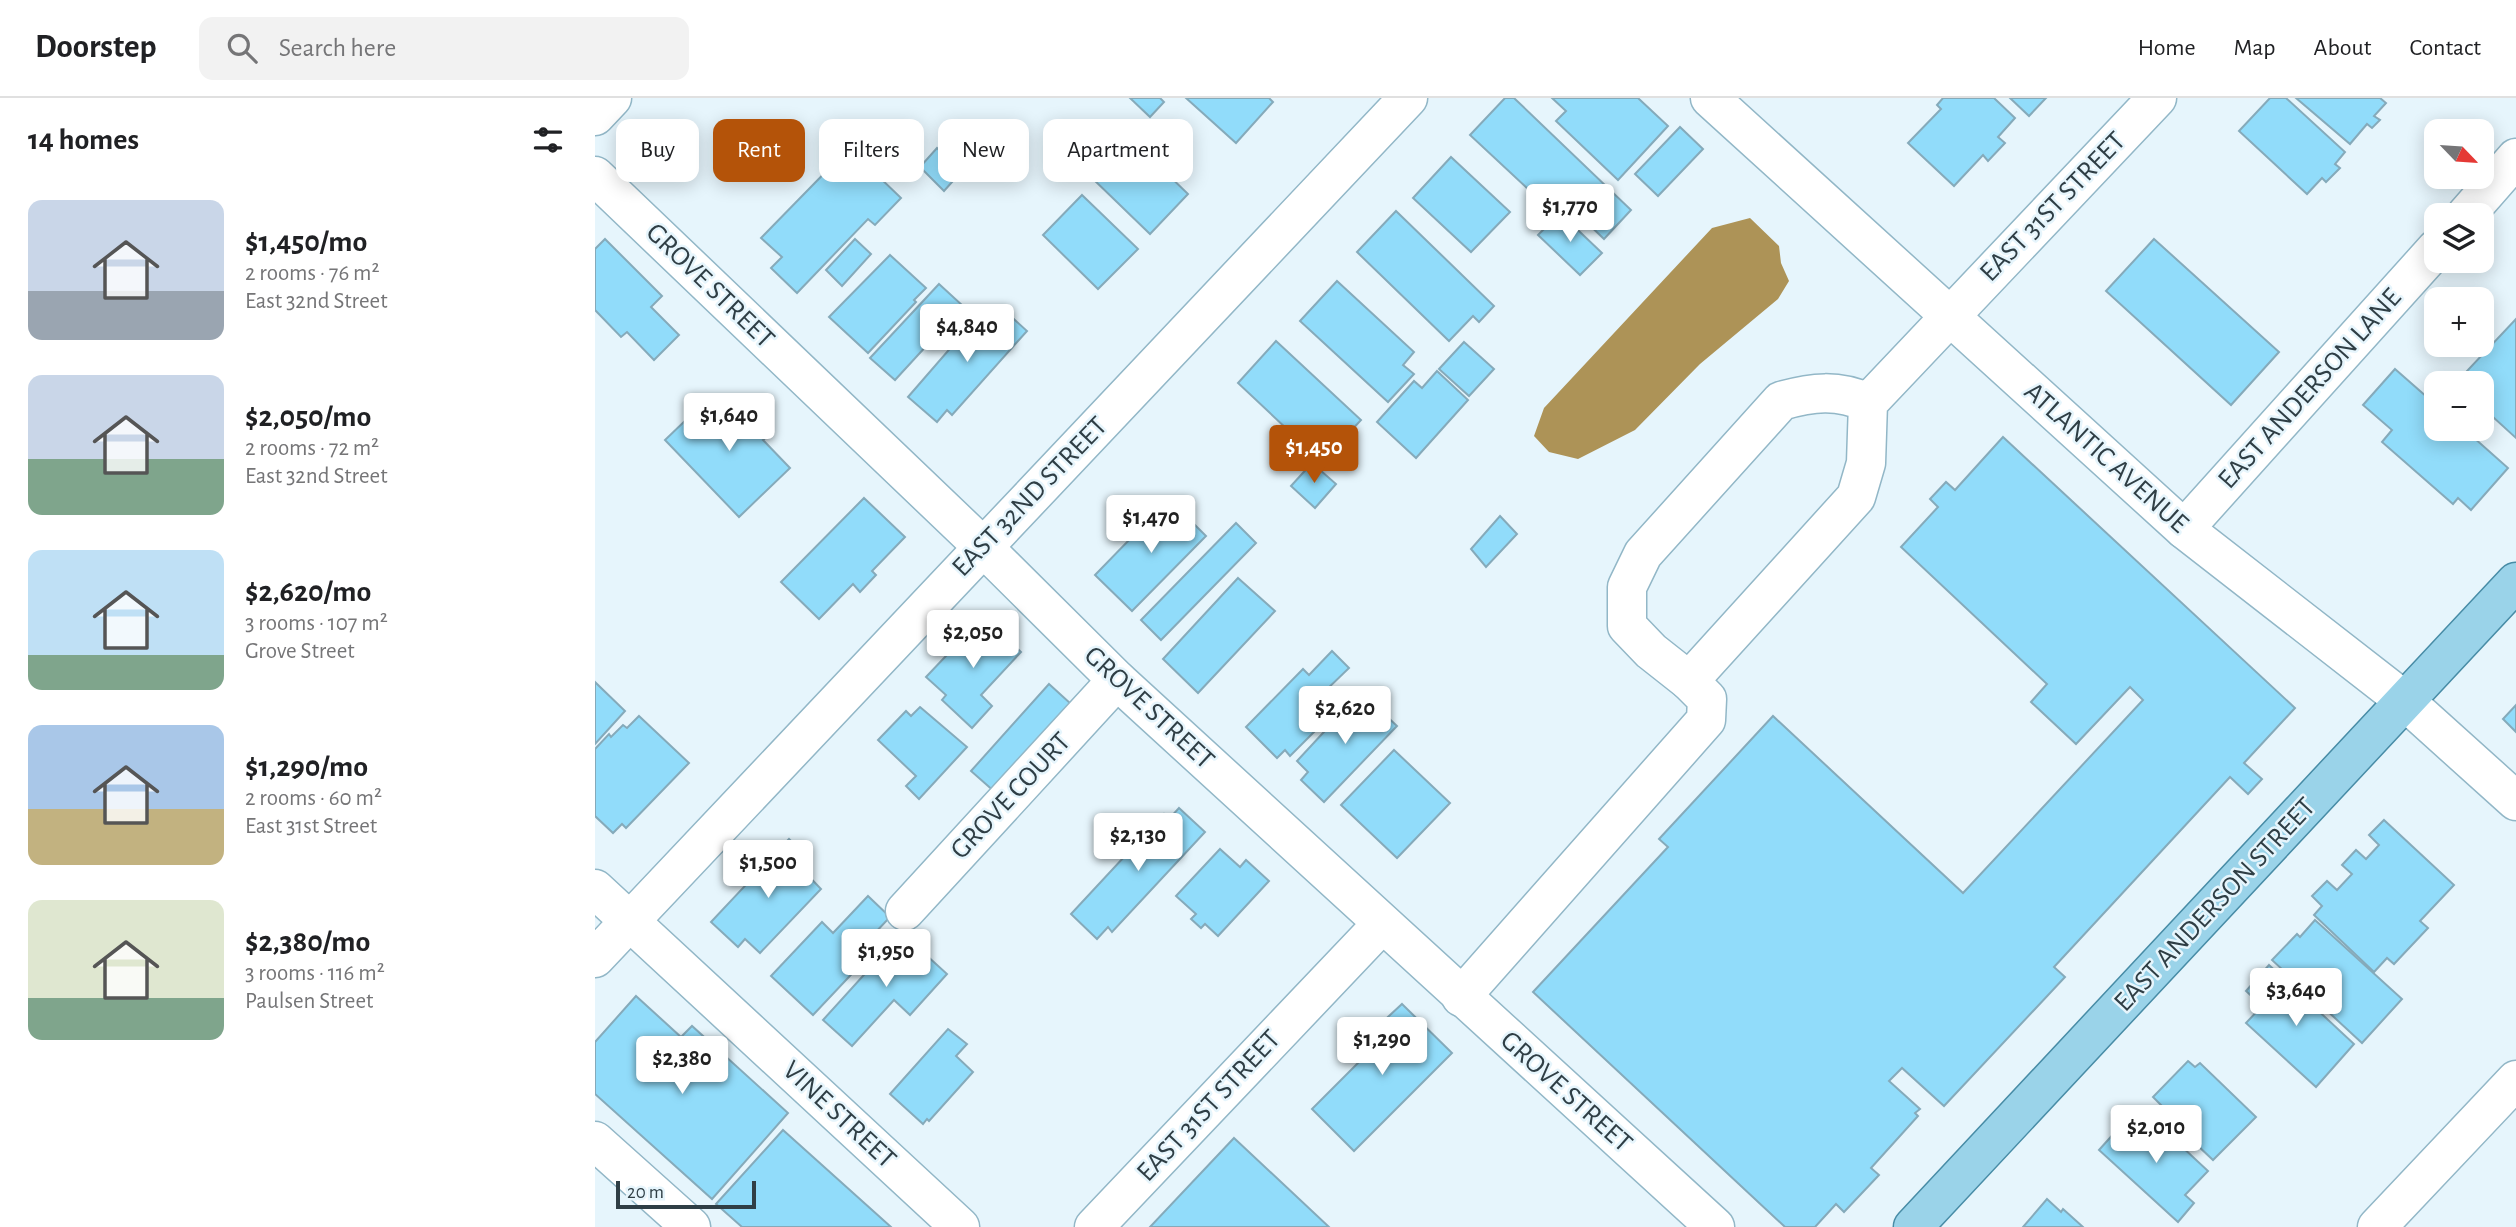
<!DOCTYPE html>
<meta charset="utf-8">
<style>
:root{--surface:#fff;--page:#f2f2f2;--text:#202124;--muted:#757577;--line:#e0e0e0;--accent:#b45309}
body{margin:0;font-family:"Alegreya Sans",sans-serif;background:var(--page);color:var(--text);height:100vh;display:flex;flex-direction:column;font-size:26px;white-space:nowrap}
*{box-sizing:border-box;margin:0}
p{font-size:23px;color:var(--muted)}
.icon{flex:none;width:38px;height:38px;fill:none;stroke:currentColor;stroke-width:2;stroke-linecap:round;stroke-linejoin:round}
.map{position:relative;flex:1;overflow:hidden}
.details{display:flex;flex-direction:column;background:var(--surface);width:595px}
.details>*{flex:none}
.top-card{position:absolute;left:21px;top:21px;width:665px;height:63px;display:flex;gap:14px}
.needle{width:46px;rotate:115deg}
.fabs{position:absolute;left:1829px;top:21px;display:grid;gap:14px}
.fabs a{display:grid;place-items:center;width:70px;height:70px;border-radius:14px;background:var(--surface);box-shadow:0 4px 18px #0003;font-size:35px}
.scale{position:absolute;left:21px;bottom:18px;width:140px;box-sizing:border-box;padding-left:7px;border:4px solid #2f3e45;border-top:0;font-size:19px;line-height:24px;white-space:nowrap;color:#2f3e45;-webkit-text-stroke:5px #e6f5fc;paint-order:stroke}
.price{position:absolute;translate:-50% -60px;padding:0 16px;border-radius:7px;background:#fff;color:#222;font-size:23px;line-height:46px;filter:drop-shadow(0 2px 4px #0008)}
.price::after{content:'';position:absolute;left:50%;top:42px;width:21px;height:16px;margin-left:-10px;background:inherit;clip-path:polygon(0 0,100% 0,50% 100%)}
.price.on{background:var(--accent);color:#fff}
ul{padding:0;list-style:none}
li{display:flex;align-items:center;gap:21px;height:175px;padding:0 28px}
li span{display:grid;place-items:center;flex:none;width:196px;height:140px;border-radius:14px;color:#555}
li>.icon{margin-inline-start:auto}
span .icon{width:84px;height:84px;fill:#fffc;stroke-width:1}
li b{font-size:30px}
h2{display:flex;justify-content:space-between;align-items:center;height:84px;padding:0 28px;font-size:30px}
.tag{padding:0 24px;border-radius:14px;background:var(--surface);box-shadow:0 4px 18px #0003;font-size:24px;line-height:63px}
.tag.on{background:var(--accent);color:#fff}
header{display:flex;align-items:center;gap:42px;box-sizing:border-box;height:98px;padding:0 35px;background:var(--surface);border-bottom:2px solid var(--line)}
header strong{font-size:33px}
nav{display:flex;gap:38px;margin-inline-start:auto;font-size:24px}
.search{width:490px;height:63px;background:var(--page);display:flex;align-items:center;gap:18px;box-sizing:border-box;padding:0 24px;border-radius:14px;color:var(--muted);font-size:26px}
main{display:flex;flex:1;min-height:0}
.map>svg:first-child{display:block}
.water{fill:#ad9357}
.building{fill:#91dcfa;stroke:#85aaba;stroke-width:2}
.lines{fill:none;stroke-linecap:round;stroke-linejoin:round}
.minor-casing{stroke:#92b7c7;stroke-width:41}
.major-casing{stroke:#488ca6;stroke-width:41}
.minor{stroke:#fff;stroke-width:38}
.major{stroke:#9ad3e9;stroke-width:38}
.labels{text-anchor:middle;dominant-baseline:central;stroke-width:5;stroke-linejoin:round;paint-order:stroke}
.street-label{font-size:28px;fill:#2f3e45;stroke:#e6f5fc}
</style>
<header>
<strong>Doorstep</strong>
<div class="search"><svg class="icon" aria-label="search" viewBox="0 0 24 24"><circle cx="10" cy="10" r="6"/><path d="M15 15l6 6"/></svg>Search here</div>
<nav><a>Home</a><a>Map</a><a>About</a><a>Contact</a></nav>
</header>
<main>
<section class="details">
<h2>14 homes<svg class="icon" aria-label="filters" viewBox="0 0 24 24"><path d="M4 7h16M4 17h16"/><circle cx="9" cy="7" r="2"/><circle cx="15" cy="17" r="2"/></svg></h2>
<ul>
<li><span style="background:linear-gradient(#c9d6e8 65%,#9aa5b1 0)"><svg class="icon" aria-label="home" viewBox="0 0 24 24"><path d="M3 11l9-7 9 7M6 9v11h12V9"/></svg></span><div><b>$1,450/mo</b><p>2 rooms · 76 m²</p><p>East 32nd Street</p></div></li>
<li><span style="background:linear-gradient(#c9d6e8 60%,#7fa58c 0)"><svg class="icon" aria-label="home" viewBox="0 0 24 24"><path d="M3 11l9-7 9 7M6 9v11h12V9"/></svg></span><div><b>$2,050/mo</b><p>2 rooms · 72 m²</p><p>East 32nd Street</p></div></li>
<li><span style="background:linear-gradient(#bfe0f5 75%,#7fa58c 0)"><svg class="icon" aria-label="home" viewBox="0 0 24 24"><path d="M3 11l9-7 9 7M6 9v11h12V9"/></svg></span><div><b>$2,620/mo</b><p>3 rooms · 107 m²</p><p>Grove Street</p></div></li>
<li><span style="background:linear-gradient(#a9c7e8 60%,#c2b280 0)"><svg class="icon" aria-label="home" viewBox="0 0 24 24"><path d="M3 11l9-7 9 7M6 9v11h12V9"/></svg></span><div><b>$1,290/mo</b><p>2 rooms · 60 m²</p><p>East 31st Street</p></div></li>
<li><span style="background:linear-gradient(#dfe7d0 70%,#7fa58c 0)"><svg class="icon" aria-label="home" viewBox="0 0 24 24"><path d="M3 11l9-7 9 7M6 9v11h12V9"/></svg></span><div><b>$2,380/mo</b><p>3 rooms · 116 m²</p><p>Paulsen Street</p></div></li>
</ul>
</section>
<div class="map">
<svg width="1921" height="1129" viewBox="0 0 1921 1129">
<rect width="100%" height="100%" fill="#e6f5fc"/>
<path class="water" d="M 1155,120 L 1184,148 L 1186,165 L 1194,183 L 1183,201 L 1105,266 L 1040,332 L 983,361 L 954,354 L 939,338 L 949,310 L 1117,130 Z"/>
<g class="building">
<path d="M 535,0 L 565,0 L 569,4 L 555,19 Z"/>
<path d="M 591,0 L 674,0 L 678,4 L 641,45 Z"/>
<path d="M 910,0 L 919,0 L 1036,112 L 1009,141 L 959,93 L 948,105 L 875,37 Z"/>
<path d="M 957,0 L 1043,0 L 1073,28 L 1023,82 L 961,23 L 971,13 Z"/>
<path d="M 1348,0 L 1399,0 L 1420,20 L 1403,39 L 1410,45 L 1393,63 L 1388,57 L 1359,88 L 1313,45 L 1346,11 L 1342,7 Z"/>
<path d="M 1415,0 L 1451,0 L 1434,18 Z"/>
<path d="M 1675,0 L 1691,0 L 1750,54 L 1740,66 L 1745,70 L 1731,84 L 1727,80 L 1712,96 L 1644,33 Z"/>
<path d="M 1701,0 L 1785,0 L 1791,5 L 1779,18 L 1785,22 L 1777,30 L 1772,26 L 1755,46 Z"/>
<path d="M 1085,29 L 1108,51 L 1063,98 L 1040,76 Z"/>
<path d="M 535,40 L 593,96 L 555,136 L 496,79 Z"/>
<path d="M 254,50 L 306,100 L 280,127 L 273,121 L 202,195 L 176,170 L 187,159 L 166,140 Z"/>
<path d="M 342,50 L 366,74 L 349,93 L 325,69 Z"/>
<path d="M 856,59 L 915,114 L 876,154 L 818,100 Z"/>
<path d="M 487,97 L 543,151 L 503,191 L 448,137 Z"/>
<path d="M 801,113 L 899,208 L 884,224 L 878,218 L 854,243 L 762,154 Z"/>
<path d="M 965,115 L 1007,155 L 985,177 L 943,137 Z"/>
<path d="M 10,141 L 67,198 L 56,209 L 84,237 L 59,262 L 32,234 L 26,239 L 0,212 L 0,151 Z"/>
<path d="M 260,141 L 276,156 L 247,188 L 231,172 Z"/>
<path d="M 1559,141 L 1684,254 L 1636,307 L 1511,193 Z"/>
<path d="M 295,157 L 331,190 L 319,202 L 321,204 L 273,255 L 234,219 Z"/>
<path d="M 742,183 L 819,254 L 808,267 L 819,276 L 793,304 L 705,223 Z"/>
<path d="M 344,186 L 368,208 L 300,282 L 275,260 Z"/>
<path d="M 391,209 L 404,219 L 410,213 L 432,233 L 357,317 L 352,312 L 342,324 L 313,299 Z"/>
<path d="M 1921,221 L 1921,340 L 1886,308 L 1886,285 L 1871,274 Z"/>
<path d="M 681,243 L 766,322 L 727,364 L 643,285 Z"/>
<path d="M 869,244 L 899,271 L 874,298 L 844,271 Z"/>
<path d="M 1800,271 L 1841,307 L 1841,331 L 1869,331 L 1913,370 L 1876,412 L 1863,400 L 1858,406 L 1787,344 L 1797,332 L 1768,307 Z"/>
<path d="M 842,273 L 873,302 L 821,360 L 782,324 L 819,283 L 827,290 Z"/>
<path d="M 117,297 L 133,313 L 143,303 L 175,336 L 168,342 L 195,370 L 144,419 L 70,342 Z"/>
<path d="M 1408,339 L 1700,610 L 1649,665 L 1667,681 L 1653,696 L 1635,679 L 1459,869 L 1470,879 L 1349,1008 L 1307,970 L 1294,983 L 1325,1011 L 1320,1015 L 1323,1018 L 1276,1070 L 1284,1077 L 1249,1114 L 1241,1106 L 1220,1129 L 1190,1129 L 938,894 L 1073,749 L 1064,741 L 1178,618 L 1368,795 L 1548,602 L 1535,589 L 1481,646 L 1436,604 L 1452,586 L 1306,449 L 1343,409 L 1335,401 L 1351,384 L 1360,392 Z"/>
<path d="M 717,365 L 741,386 L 720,410 L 696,388 Z"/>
<path d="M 269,400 L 310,439 L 277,473 L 281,477 L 265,494 L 258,486 L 224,521 L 186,484 Z"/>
<path d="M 574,401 L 611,438 L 537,513 L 500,477 Z"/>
<path d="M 905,418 L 922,436 L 891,469 L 876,451 Z"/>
<path d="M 641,425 L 661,445 L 566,542 L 546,522 Z"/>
<path d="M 643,480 L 680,513 L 603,595 L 568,561 Z"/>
<path d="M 389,518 L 426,554 L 386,597 L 397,608 L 377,630 L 347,602 L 351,597 L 331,579 Z"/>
<path d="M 737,553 L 754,570 L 727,596 L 733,602 L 723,612 L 732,621 L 695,658 L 690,652 L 682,660 L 651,629 L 708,571 L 714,577 Z"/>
<path d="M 0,584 L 30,613 L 0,646 Z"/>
<path d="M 454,586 L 487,616 L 409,702 L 376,673 Z"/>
<path d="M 766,594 L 802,628 L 729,704 L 706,682 L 713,674 L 702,663 Z"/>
<path d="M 1921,607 L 1921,634 L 1908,621 Z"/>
<path d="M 325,609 L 372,649 L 324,701 L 311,688 L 321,678 L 283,642 L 311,613 L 316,618 Z"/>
<path d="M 44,618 L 94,665 L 31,730 L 27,726 L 18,735 L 0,718 L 0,651 L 14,636 L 16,639 L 28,627 L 32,630 Z"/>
<path d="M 799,652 L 855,705 L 802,760 L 746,707 Z"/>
<path d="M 584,710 L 610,734 L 517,834 L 513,829 L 502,841 L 476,816 L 569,716 L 574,721 Z"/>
<path d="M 1789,722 L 1859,787 L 1825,823 L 1833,830 L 1799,866 L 1792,860 L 1779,874 L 1719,817 L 1727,808 L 1717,798 L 1732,783 L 1742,792 L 1757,776 L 1747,767 L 1761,752 L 1771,761 L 1784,747 L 1774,737 Z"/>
<path d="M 194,741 L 212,759 L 204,768 L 226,791 L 165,855 L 150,841 L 143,849 L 116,824 Z"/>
<path d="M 625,751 L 645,769 L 651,762 L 674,783 L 623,838 L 610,826 L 606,830 L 596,821 L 601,816 L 581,798 Z"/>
<path d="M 273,798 L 295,819 L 260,856 L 268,864 L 218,917 L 176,878 L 227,824 L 238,835 Z"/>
<path d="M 1720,822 L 1807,901 L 1767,945 L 1677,862 L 1702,836 L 1705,839 Z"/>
<path d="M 307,835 L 352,876 L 315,917 L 299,902 L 257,948 L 228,922 Z"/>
<path d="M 1674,867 L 1759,946 L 1721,989 L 1651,925 L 1667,908 L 1651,893 Z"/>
<path d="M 41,898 L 86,939 L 97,928 L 193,1015 L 117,1101 L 0,996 L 0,944 Z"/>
<path d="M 807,906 L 857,955 L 759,1053 L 717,1011 L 765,963 L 755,954 Z"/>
<path d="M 353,931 L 372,946 L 361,958 L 378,974 L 334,1023 L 332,1021 L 328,1026 L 295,996 Z"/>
<path d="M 1593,963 L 1600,969 L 1605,965 L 1661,1019 L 1618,1062 L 1564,1011 L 1567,1008 L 1558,999 Z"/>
<path d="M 1555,1019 L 1613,1073 L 1590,1097 L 1599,1105 L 1583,1124 L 1504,1052 L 1531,1022 L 1543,1033 Z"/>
<path d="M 188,1032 L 296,1129 L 147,1129 L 121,1106 Z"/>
<path d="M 639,1040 L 734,1129 L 555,1129 Z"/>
<path d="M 1452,1101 L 1466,1114 L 1468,1111 L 1488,1129 L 1428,1129 Z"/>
</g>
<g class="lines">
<defs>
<g id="minor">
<path d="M 1115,0 L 1589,431 L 1810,603 L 1921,703"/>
<path d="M 0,18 L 17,0"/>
<path d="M 0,78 L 388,449 L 522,582 L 1120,1129"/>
<path d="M 1871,117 L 1921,60"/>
<path d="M 1273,305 C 1243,291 1217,294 1186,303 L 1048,456 L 1032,489 L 1032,528 L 1056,553 L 1094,583 L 1261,399 L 1271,365 L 1273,305 L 1562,0"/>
<path d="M 1589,431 L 1841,151"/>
<path d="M 0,791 L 365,1129"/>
<path d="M 310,813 L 522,582"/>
<path d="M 0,860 L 813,0"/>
<path d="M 866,899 L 1111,622 L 1112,601 L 1094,583"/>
<path d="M 0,1043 L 96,1129"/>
<path d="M 499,1129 L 786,827"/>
<path d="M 1782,1129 L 1921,982"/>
</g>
<path id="major" d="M 1318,1129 L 1921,484"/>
</defs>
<use href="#minor" class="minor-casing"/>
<use href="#major" class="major-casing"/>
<use href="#minor" class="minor"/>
<use href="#major" class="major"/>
</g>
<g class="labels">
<g class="street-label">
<text transform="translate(1458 109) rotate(-46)">EAST 31ST STREET</text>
<text transform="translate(115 188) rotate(44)">GROVE STREET</text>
<text transform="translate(1715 291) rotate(-48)">EAST ANDERSON LANE</text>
<text transform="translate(1511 360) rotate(42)">ATLANTIC AVENUE</text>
<text transform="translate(435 399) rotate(-46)">EAST 32ND STREET</text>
<text transform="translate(554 610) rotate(43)">GROVE STREET</text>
<text transform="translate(416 698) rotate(-47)">GROVE COURT</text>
<text transform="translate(1620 807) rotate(-47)">EAST ANDERSON STREET</text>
<text transform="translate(971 994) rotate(42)">GROVE STREET</text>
<text transform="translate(614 1008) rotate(-47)">EAST 31ST STREET</text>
<text transform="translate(244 1017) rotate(43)">VINE STREET</text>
</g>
</g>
</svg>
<div class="fabs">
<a><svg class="needle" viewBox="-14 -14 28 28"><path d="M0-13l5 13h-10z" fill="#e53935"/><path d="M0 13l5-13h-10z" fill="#757577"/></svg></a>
<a><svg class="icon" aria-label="layers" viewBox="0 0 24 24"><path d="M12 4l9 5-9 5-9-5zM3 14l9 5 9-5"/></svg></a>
<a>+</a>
<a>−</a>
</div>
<div class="scale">20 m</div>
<b class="price" style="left:975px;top:146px">$1,770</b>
<b class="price" style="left:372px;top:266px">$4,840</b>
<b class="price" style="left:134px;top:355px">$1,640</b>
<b class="price on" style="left:719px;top:387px">$1,450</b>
<b class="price" style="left:556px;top:457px">$1,470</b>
<b class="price" style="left:378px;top:572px">$2,050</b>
<b class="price" style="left:750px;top:648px">$2,620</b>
<b class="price" style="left:543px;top:775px">$2,130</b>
<b class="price" style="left:173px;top:802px">$1,500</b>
<b class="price" style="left:291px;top:891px">$1,950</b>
<b class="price" style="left:1701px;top:930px">$3,640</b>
<b class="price" style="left:787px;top:979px">$1,290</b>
<b class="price" style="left:87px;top:998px">$2,380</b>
<b class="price" style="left:1561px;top:1067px">$2,010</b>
<div class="top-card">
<a class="tag">Buy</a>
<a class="tag on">Rent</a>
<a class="tag">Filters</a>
<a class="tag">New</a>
<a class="tag">Apartment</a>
</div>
</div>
</main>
